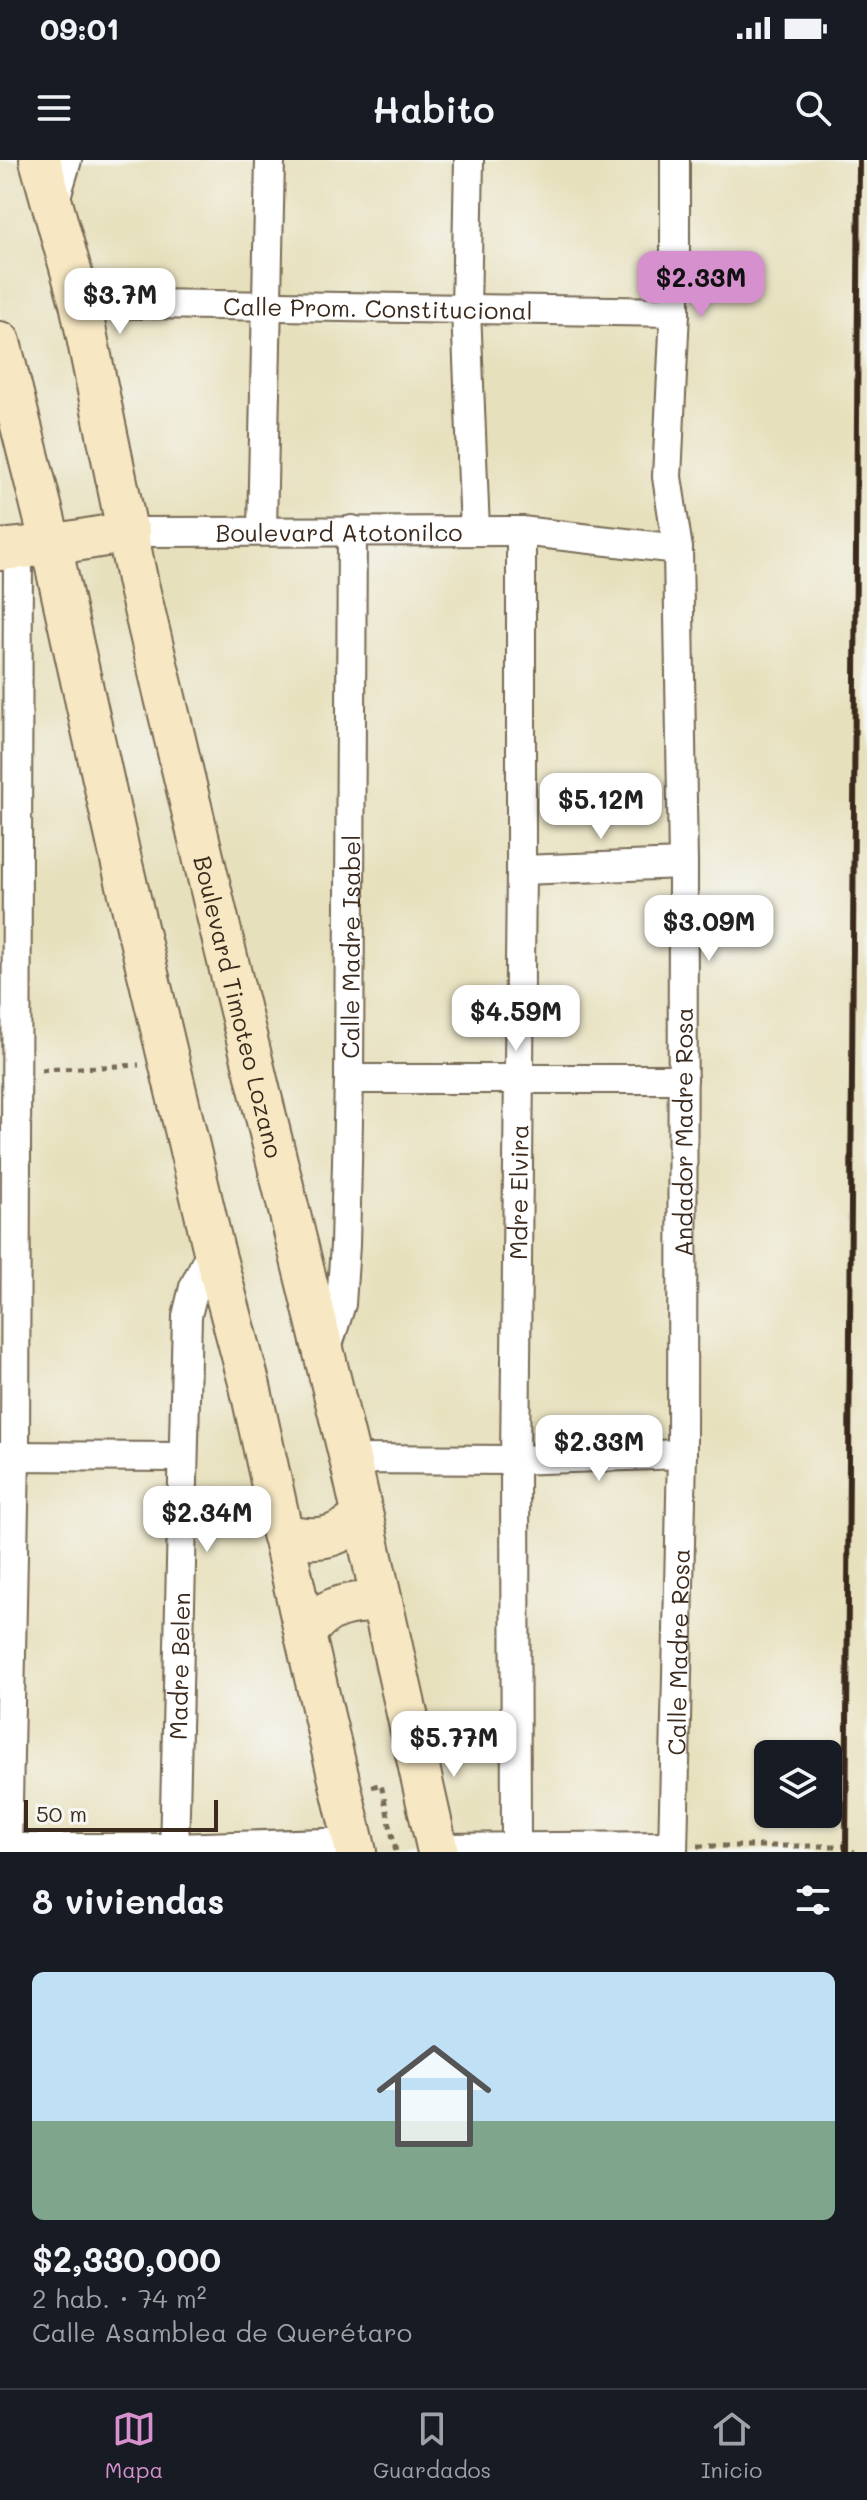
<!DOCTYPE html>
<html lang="es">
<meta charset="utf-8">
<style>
:root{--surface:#171b24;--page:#20242c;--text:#f1f3f6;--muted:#9ea1a6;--line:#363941;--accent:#d690ce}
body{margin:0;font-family:Mali,sans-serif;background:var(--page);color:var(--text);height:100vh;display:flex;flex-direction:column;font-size:30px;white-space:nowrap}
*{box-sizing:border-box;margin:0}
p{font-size:26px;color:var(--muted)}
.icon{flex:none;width:44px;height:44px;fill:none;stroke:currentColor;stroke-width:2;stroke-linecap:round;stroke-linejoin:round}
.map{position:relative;height:1692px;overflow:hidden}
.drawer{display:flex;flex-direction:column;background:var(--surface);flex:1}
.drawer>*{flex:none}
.controls{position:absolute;left:754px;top:1580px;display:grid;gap:16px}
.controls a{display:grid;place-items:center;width:88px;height:88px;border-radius:12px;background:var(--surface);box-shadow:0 2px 6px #0004;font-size:40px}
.scale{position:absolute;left:24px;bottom:20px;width:194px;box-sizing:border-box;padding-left:8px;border:4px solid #3b2a1e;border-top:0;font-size:22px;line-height:28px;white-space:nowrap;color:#3b2a1e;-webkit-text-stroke:6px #f6f6f2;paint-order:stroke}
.price{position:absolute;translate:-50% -68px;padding:0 18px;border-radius:16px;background:#fff;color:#222;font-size:26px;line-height:52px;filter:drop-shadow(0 2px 4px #0008)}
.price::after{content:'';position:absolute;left:50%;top:48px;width:24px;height:18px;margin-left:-12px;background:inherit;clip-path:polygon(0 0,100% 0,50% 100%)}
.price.on{background:var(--accent);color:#111}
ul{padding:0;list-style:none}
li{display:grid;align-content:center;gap:16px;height:424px;padding:0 32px}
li+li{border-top:2px solid var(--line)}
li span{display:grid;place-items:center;height:248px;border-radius:12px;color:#555}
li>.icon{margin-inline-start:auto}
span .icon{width:144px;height:144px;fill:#fffc;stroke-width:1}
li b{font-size:34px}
h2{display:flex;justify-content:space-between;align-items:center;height:96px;padding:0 32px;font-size:34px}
.status{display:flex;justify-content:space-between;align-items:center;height:56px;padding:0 40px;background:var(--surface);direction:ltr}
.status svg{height:22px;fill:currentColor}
header{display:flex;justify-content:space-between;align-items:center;height:104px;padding:0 32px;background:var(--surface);font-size:36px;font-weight:600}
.tabs{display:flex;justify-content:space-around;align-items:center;height:112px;border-top:2px solid var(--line);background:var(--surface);font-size:22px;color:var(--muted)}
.tabs a{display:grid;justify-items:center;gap:4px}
.tabs .on{color:var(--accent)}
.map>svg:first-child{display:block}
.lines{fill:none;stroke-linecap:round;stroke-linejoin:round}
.street-casing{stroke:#776a55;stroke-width:32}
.secondary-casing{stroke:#776a55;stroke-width:44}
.path{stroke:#776a55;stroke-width:5;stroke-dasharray:6 6;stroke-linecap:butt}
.street{stroke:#fff;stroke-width:28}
.secondary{stroke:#f7e8c3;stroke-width:40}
.rail{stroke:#3b2a1e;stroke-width:6}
.labels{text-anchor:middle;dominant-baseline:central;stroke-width:6;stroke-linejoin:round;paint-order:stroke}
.street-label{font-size:24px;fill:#3b2a1e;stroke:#f6f6f2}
</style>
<div class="status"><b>09:01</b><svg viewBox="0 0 49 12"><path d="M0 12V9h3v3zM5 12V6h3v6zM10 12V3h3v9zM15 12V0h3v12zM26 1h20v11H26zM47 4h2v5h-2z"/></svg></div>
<header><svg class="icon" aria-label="menu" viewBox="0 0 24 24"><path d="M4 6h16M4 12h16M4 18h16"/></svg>Habito<svg class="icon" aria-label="search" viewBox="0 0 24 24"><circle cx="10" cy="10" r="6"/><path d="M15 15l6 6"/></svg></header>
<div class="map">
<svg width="867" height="1692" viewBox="0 0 867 1692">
<rect width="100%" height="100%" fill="#f6f6f2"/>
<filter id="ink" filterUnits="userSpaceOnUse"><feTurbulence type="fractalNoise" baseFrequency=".0125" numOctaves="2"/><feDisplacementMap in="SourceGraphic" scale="16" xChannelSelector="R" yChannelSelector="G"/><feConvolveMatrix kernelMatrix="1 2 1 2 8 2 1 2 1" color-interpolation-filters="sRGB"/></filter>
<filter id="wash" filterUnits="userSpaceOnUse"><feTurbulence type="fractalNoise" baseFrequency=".006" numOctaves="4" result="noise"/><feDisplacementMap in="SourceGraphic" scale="32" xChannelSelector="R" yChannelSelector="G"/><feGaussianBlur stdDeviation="1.8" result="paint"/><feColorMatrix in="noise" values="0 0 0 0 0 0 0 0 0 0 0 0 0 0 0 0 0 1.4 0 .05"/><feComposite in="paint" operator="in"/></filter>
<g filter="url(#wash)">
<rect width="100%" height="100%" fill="#e7e0bc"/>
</g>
<g filter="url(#ink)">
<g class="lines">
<defs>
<g id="street">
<path d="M 469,0 L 466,150 L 475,371"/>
<path d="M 54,43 L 67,0"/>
<path id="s1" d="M 80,143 L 675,152"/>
<path d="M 262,370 L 270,0"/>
<path id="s2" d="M 129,372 L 521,371 L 678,389"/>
<path d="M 521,710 L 683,704"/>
<path d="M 349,919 L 683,919"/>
<path id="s3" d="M 325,1194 L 341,1144 L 345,1085 L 349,919 L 352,370"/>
<path d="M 0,1296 L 182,1297"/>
<path d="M 350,1299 L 515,1300 L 682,1294"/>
<path d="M 0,1688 L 174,1688 L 354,1682"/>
<path d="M 437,1688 L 673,1686"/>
<path d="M 7,1692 L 15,1295 L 18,388"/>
<path id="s4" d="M 174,1692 L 187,1156 L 194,1127 L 213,1087"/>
<path id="s5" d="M 516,1692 L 515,1300 L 521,710 L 521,371"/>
<path id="s6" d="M 673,1692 L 682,1294 L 683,704 L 678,389 L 667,317 L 675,152 L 675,0"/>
</g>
<g id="secondary">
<path id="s7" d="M 40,0 L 80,143 L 138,424 L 231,814 L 350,1299 L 438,1692"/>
<path d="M 0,182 L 51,385 L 121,700 L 213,1087 L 250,1226 L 305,1475 L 356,1692"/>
<path d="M 0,390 L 51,385 L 129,372"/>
<path d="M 282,1374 C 316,1382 335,1380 362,1357"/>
<path d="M 305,1475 C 323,1445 349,1442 382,1442"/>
</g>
</defs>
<use href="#street" class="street-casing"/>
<use href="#secondary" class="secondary-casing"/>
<g class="path">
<path d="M 41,910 L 139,905"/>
<path d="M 372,1627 L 381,1624 L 396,1692"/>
<path d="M 698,1686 L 846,1686 L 854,1692"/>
</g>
<use href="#street" class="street"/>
<use href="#secondary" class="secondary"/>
<path class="rail" d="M 846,1692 L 859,0"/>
</g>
</g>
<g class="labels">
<g class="street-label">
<text stroke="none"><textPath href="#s1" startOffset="298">Calle Prom. Constitucional</textPath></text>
<text stroke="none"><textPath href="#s2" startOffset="210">Boulevard Atotonilco</textPath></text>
<text stroke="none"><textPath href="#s3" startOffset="410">Calle Madre Isabel</textPath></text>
<text stroke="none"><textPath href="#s7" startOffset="870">Boulevard Timoteo Lozano</textPath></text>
<text stroke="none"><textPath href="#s6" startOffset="720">Andador Madre Rosa</textPath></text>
<text stroke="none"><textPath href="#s5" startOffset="660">Mdre Elvira</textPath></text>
<text stroke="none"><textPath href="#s6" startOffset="200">Calle Madre Rosa</textPath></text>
<text stroke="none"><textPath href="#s4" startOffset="186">Madre Belen</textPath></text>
</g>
</g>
</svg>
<div class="controls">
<a><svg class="icon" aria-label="layers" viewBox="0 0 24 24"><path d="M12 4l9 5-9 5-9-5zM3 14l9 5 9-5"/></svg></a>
</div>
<div class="scale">50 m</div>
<b class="price on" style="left:701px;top:159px">$2.33M</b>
<b class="price" style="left:120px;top:176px">$3.7M</b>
<b class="price" style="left:601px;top:681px">$5.12M</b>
<b class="price" style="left:709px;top:803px">$3.09M</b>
<b class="price" style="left:516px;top:893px">$4.59M</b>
<b class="price" style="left:599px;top:1323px">$2.33M</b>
<b class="price" style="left:207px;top:1394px">$2.34M</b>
<b class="price" style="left:454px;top:1619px">$5.77M</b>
</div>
<section class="drawer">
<h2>8 viviendas<svg class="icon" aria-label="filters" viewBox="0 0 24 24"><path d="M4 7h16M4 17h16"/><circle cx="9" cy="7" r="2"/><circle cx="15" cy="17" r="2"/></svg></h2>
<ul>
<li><span style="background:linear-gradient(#bfe0f5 60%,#7fa58c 0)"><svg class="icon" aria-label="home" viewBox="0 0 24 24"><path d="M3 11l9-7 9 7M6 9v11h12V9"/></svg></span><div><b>$2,330,000</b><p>2 hab. · 74 m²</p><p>Calle Asamblea de Querétaro</p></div></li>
</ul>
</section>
<nav class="tabs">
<a class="on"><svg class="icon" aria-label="map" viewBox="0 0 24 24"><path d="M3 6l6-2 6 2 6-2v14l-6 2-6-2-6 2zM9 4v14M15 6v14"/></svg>Mapa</a>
<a><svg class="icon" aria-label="saved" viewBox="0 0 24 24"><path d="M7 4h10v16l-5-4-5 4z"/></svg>Guardados</a>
<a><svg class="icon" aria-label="home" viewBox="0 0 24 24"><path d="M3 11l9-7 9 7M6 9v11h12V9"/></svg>Inicio</a>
</nav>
